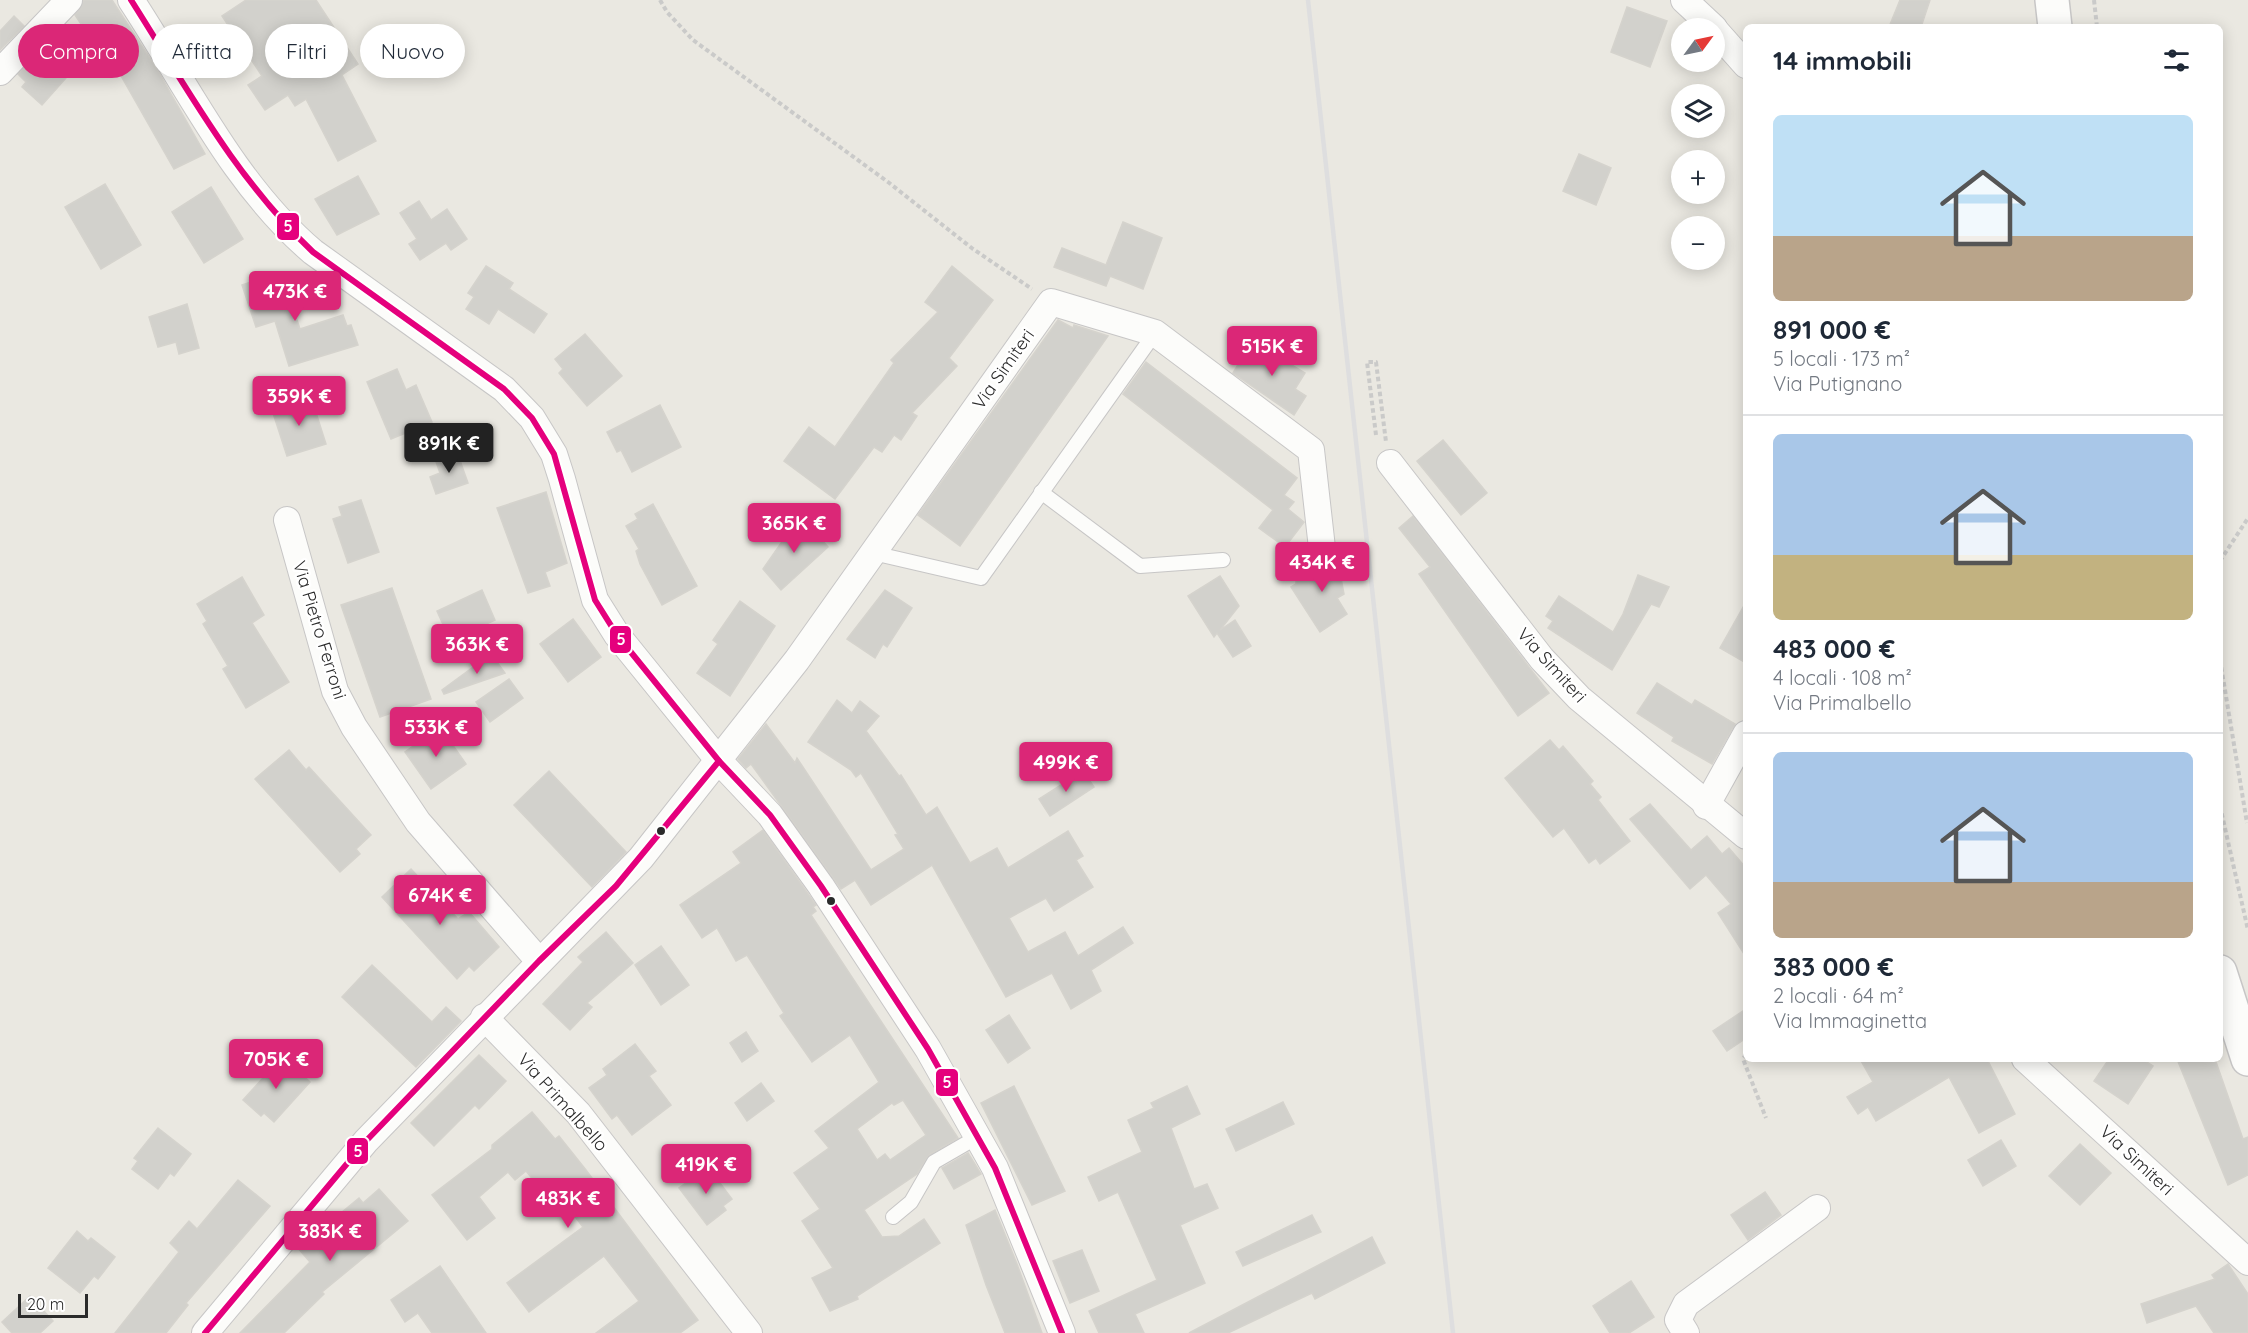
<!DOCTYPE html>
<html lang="it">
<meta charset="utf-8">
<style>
:root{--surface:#fff;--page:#f6f6f7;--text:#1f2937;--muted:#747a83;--line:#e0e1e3;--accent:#db2777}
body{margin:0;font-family:Quicksand,sans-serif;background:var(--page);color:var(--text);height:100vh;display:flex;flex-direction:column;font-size:22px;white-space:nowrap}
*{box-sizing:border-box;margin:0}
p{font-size:20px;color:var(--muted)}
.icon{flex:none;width:33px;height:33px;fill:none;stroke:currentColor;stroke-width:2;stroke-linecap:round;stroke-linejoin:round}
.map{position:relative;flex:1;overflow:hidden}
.panel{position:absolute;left:1743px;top:24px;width:480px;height:1038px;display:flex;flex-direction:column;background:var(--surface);border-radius:9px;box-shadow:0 3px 15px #0003}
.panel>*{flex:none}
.banner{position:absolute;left:18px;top:24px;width:570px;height:54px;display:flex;gap:12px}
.needle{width:39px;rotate:57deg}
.tools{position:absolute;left:1671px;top:18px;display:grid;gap:12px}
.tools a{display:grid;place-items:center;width:54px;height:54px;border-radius:50%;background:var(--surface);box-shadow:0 3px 15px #0003;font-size:30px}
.scale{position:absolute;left:18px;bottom:15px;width:70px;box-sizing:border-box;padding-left:6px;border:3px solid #2b2b2b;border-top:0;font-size:16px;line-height:21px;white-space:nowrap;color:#2b2b2b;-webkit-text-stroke:4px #fff;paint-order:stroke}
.price{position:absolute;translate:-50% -51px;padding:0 14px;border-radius:6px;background:var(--accent);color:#fff;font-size:20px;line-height:39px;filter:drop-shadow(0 2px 3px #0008)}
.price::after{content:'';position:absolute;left:50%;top:36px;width:18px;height:14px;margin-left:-9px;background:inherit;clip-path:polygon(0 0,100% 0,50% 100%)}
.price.selected{background:#222;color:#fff}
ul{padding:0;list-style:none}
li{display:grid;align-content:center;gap:12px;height:318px;padding:0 30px}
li+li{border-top:2px solid var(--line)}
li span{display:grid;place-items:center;height:186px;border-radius:9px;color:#555}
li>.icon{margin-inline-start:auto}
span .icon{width:108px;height:108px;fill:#fffc;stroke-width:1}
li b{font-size:26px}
h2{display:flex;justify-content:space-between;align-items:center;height:72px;padding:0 30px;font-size:26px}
.chip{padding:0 21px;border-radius:27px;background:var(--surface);box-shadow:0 3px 15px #0003;font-size:21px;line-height:54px}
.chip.selected{background:var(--accent);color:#fff}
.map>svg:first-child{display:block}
.building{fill:#d2d1cc;stroke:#d5d3cd;stroke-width:1.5;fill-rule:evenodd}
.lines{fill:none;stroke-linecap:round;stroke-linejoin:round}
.lane-casing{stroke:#c7c6c6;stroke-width:16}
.street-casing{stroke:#c7c6c6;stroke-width:28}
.secondary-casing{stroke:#c7c6c6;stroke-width:36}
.path{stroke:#cacac9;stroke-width:4;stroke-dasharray:4.5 3;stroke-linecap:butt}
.lane{stroke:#fcfcfa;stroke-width:14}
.street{stroke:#fcfcfa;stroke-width:26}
.secondary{stroke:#fcfcfa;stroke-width:33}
.rail{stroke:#dededf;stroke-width:4.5}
.bus-1-casing{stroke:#fff;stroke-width:10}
.bus-1{stroke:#e5007d;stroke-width:6}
.bus-dot{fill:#2b2b2b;stroke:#fff;stroke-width:2}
.labels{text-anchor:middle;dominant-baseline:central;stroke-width:5;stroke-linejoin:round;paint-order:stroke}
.street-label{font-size:18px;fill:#2b2b2b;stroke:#fff}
.line-badge{stroke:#fff;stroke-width:2}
.badge-label{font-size:16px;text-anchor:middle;font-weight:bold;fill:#fff}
</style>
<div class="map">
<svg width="2248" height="1333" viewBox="0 0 2248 1333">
<rect width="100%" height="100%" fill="#eae8e1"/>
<g class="building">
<path d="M 84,0 L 112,0 L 155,66 L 205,154 L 174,169 L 100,39 L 95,45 L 75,15 Z"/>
<path d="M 246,0 L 316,0 L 358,64 L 342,75 L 376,141 L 338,161 L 306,99 L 295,106 L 288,95 L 265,110 L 248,85 L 262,76 L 222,16 Z"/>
<path d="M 1900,0 L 1930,0 L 1921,27 L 1889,27 Z"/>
<path d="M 1627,7 L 1667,21 L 1650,67 L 1611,52 Z"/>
<path d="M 14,16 L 24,26 L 0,50 L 0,31 Z"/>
<path d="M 50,42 L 69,59 L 64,62 L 73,70 L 42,105 L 22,87 L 26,82 L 18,74 Z"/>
<path d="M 1579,154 L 1611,168 L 1596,205 L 1563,191 Z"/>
<path d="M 358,176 L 379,214 L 337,235 L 315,199 Z"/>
<path d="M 105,184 L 141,245 L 101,269 L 65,207 Z"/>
<path d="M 211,187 L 243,239 L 204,263 L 172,212 Z"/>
<path d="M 419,201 L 431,220 L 447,209 L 467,239 L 451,250 L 446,243 L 420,260 L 409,244 L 417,239 L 400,213 Z"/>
<path d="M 1123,222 L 1162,238 L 1143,289 L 1110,276 L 1106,286 L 1054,267 L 1062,248 L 1106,265 Z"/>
<path d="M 486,266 L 513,283 L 509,289 L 547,314 L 534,333 L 498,309 L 489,324 L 466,309 L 474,297 L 468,293 Z"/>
<path d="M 952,266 L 993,300 L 949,358 L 957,366 L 912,413 L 917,416 L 901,440 L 894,435 L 882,452 L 874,447 L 835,499 L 784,461 L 809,427 L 835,447 L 894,363 L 891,360 L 938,312 L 925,302 Z"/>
<path d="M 281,272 L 300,329 L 343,315 L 347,326 L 351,325 L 358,345 L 289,366 L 275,321 L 256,327 L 242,285 Z"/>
<path d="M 187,304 L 199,348 L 179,354 L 176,342 L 158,347 L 149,317 Z"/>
<path d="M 1058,320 L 1073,328 L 1074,325 L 1108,336 L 960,546 L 918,515 Z"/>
<path d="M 585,334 L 622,376 L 587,406 L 559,373 L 563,369 L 555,359 Z"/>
<path d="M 1252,341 L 1305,373 L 1295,389 L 1306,396 L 1294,415 L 1233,373 Z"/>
<path d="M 1146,362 L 1297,478 L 1284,495 L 1294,502 L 1288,509 L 1304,522 L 1285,547 L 1259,528 L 1273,510 L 1123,394 Z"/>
<path d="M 397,369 L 406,390 L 416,385 L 432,422 L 391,439 L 367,382 Z"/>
<path d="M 311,397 L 326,444 L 287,456 L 272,410 Z"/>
<path d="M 660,405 L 681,447 L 632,472 L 621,450 L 617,452 L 607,432 Z"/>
<path d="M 1443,440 L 1487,493 L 1461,515 L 1417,461 Z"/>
<path d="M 457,452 L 468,483 L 436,494 L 430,477 L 440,473 L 435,459 Z"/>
<path d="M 546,492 L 567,563 L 545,572 L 550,586 L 528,593 L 497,508 Z"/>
<path d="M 361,500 L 379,552 L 348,563 L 333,519 L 342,516 L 339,507 Z"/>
<path d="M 653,504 L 697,586 L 662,605 L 640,564 L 636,551 L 639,549 L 626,526 L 638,519 L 635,514 Z"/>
<path d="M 800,516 L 828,547 L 781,590 L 763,569 Z"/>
<path d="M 1413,516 L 1549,693 L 1518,716 L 1419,574 L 1430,567 L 1399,528 Z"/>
<path d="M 1336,552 L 1344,594 L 1337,598 L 1347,614 L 1320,632 L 1291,587 L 1296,584 L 1296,579 L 1320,562 L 1330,560 Z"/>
<path d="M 1638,575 L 1669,587 L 1659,607 L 1651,604 L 1612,670 L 1548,628 L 1553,621 L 1546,616 L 1559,596 L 1613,632 L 1623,614 Z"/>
<path d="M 1220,576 L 1239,606 L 1220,630 L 1235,620 L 1251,646 L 1233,657 L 1217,633 L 1214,637 L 1188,596 Z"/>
<path d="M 242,577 L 264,615 L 252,623 L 289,682 L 246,708 L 223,669 L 228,666 L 203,624 L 207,621 L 197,604 Z"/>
<path d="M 392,588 L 431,699 L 380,717 L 341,605 Z"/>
<path d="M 482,590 L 495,620 L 450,640 L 437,611 Z"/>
<path d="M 885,590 L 912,608 L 887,647 L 883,644 L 875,658 L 847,639 Z"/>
<path d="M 740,601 L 775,626 L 730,696 L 697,673 L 718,644 L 713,640 Z"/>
<path d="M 1746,602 L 1746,663 L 1720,648 Z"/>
<path d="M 573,619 L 601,657 L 568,682 L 540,644 Z"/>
<path d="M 491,654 L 505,673 L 444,694 L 442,690 Z"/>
<path d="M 509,679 L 523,698 L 490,722 L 476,702 Z"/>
<path d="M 1657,683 L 1692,705 L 1695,700 L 1735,724 L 1712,764 L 1672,741 L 1674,737 L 1637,713 Z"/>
<path d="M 837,700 L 852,713 L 860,701 L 879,716 L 866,731 L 899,776 L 901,775 L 926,815 L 937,807 L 970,863 L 997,848 L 1008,868 L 1068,831 L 1083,856 L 1076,860 L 1093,887 L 1054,911 L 1046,898 L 1009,918 L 1028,952 L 1065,932 L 1078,956 L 1123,927 L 1133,943 L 1091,970 L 1101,991 L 1071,1009 L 1052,973 L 1006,997 L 932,865 L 871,905 L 855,880 L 841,889 L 751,764 L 746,768 L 738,759 L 766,724 L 795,763 L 797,758 L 871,870 L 904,849 L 895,835 L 898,834 L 861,773 L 856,777 L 851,770 L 808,742 Z"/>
<path d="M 440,727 L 466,764 L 431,789 L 405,752 Z"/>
<path d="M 1550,740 L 1559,750 L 1563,746 L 1593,781 L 1590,784 L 1601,797 L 1598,800 L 1630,841 L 1600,864 L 1596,858 L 1589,863 L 1564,828 L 1553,837 L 1505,778 Z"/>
<path d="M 289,750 L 306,770 L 309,767 L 371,835 L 356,849 L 360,854 L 340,872 L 255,779 Z"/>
<path d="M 549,771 L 626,852 L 592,887 L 514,805 Z"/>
<path d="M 1083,771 L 1094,787 L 1050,816 L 1039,799 Z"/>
<path d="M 1650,804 L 1691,850 L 1707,836 L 1722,854 L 1729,848 L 1746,868 L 1746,957 L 1718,913 L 1731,904 L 1706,875 L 1690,889 L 1630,819 Z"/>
<path d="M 763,830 L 816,905 L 813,907 L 816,911 L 811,915 L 958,1138 L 929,1155 L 917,1174 L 864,1210 L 882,1237 L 899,1236 L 924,1219 L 940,1243 L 857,1296 L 858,1299 L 830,1311 L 812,1278 L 833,1268 L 802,1221 L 820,1209 L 794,1173 L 829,1148 L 815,1131 L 879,1082 L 850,1035 L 812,1062 L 780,1016 L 784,1013 L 747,955 L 736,961 L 717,928 L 702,938 L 680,905 L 741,863 L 733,852 ZM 903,1100 L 926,1135 L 890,1160 L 885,1154 L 877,1160 L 857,1129 L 892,1103 L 894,1105 Z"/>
<path d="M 411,869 L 458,919 L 469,912 L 499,947 L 474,971 L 469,966 L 457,979 L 382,897 Z"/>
<path d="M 606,932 L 633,963 L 587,1003 L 592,1007 L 570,1030 L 543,1004 L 583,962 L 578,957 Z"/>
<path d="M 661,946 L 689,985 L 661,1005 L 635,965 Z"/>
<path d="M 372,965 L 432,1022 L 446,1007 L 461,1021 L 416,1067 L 342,997 Z"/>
<path d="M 1746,1009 L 1746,1038 L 1727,1051 L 1713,1031 Z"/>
<path d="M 1009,1015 L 1030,1048 L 1008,1063 L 986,1030 Z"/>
<path d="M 746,1032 L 758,1051 L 742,1062 L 730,1043 Z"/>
<path d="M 635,1044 L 656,1071 L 649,1076 L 671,1105 L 632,1135 L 617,1115 L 612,1119 L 589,1088 L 607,1075 L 603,1069 Z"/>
<path d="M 479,1055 L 506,1081 L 479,1109 L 475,1105 L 434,1146 L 411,1123 Z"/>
<path d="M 276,1059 L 287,1069 L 292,1065 L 310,1082 L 274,1122 L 264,1113 L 261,1116 L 243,1100 L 263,1078 L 261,1075 Z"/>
<path d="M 1860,1059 L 1987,1059 L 2015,1114 L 1979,1133 L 1949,1077 L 1876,1121 L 1868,1107 L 1858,1114 L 1847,1097 L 1873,1082 Z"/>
<path d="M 2109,1059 L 2142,1059 L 2153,1066 L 2128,1104 L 2094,1081 Z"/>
<path d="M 2177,1059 L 2215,1059 L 2243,1139 L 2248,1137 L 2248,1175 L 2228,1185 Z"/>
<path d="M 761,1083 L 774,1101 L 747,1121 L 735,1103 Z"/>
<path d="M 1014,1086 L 1065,1191 L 1032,1205 L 981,1103 Z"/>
<path d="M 1187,1086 L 1200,1114 L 1171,1128 L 1194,1189 L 1207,1184 L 1218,1208 L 1180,1225 L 1205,1283 L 1135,1314 L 1144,1333 L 1099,1333 L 1089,1311 L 1157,1280 L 1118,1192 L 1099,1201 L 1088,1177 L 1142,1152 L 1128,1120 L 1154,1108 L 1151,1103 Z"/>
<path d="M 1283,1102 L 1294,1124 L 1236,1151 L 1226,1129 Z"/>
<path d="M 532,1112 L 555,1139 L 559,1136 L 586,1170 L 698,1320 L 680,1333 L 596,1333 L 639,1301 L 604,1256 L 529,1312 L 507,1283 L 583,1227 L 557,1193 L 549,1199 L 526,1171 L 515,1180 L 508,1172 L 479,1197 L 495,1218 L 467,1240 L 432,1195 L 492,1149 L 492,1145 Z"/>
<path d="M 158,1128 L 191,1154 L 174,1176 L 170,1173 L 158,1189 L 132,1169 L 138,1161 L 134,1158 Z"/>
<path d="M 2001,1140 L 2016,1166 L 1983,1186 L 1968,1160 Z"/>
<path d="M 2080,1144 L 2111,1173 L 2080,1205 L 2049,1176 Z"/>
<path d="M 968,1153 L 981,1174 L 954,1189 L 942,1168 Z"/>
<path d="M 708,1167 L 732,1199 L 723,1206 L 726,1210 L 707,1225 L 679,1188 Z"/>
<path d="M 238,1180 L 270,1206 L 186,1303 L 188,1305 L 166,1333 L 115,1333 L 179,1252 L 170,1243 L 189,1221 L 197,1229 Z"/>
<path d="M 379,1189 L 408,1221 L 322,1292 L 324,1294 L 284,1333 L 240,1333 L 310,1262 L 297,1247 L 307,1234 L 320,1247 L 350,1222 L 342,1212 L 359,1198 L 363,1203 Z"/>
<path d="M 1765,1192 L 1781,1215 L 1748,1240 L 1731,1215 Z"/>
<path d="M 995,1210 L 1017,1264 L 1042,1333 L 1005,1333 L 986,1285 L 966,1225 Z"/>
<path d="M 1312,1215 L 1321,1232 L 1243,1266 L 1236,1252 Z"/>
<path d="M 77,1231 L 88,1241 L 91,1238 L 115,1257 L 98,1279 L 94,1276 L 80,1293 L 48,1268 Z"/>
<path d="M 1372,1237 L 1385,1263 L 1315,1299 L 1312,1293 L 1228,1333 L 1189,1333 Z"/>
<path d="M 1082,1250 L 1099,1291 L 1070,1303 L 1053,1261 Z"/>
<path d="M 2228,1264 L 2248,1294 L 2248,1333 L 2214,1333 L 2196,1306 L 2147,1323 L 2141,1304 L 2215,1279 L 2212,1275 Z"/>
<path d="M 440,1266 L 486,1333 L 432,1333 L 418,1313 L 405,1322 L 391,1300 Z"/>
<path d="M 1631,1281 L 1654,1317 L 1629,1333 L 1610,1333 L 1593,1306 Z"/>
<path d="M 30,1296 L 53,1321 L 40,1333 L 12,1333 L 2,1322 Z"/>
</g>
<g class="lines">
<defs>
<g id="lane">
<path d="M 1041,492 L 1140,566 L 1223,560"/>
<path d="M 873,553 L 981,578 L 1155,333"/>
<path d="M 893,1217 L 911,1202 L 934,1162 L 979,1136"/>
</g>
<g id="street">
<path d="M 131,0 C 187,85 234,185 313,252 L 504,389 L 532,418 L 554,454 L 562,479 L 595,600 L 617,635 L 719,761 L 770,815 L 821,886 L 928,1049 L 995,1168 L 1062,1333"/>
<path d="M 1684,0 L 1714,28"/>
<path d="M 1714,29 L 1746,65"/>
<path d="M 0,72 L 69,0"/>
<path d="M 1390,463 L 1542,659 L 1579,698 L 1746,836"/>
<path d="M 287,520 L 335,691 L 354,727 L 418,822 L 539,961"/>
<path d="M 1706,806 L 1746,734"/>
<path d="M 484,1017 L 578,1113 L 749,1333"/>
<path d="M 2025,1059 L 2248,1262"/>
<path d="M 205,1333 L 366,1141 L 641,858 L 797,660 L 1051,302 L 1155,333 L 1311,450 L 1322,548"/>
<path d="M 1686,1333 L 1678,1320 L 1686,1304 L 1817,1208"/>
</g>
<g id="secondary">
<path d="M 2052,0 L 2055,27"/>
<path d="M 2220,972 L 2248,1059"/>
</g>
</defs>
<use href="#lane" class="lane-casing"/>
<use href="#street" class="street-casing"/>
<use href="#secondary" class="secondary-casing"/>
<g class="path">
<path d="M 660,0 L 667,12 L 693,40 L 888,182 L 973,249 L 1032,289"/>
<path d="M 2094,0 L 2097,27"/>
<path d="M 1376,435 L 1367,362 L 1376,362 L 1386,442"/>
<path d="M 2220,561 L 2248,518"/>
<path d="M 2220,660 L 2247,823"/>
<path d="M 2220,806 L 2248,930"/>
<path d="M 1746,1054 L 1743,1059 L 1766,1118"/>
</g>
<use href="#lane" class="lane"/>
<use href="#street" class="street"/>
<use href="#secondary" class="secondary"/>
<path class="rail" d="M 1308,0 L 1453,1333"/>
<defs>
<g id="bus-1">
<path d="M 131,0 C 187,88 236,179 313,252 L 504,389 L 532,418 L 554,454 L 595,600 L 617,635 L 719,761 L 770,815 L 821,886 L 928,1049 L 995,1168 L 1062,1333"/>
<path d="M 205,1333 L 366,1141 L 539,961 L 616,886 L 719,761"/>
</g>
</defs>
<use href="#bus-1" class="bus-1-casing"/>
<use href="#bus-1" class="bus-1"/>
</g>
<g class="bus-dot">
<circle cx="661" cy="831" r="5"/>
<circle cx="831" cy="901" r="5"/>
</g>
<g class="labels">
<g class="street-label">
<text transform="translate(1003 369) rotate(-55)">Via Simiteri</text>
<text transform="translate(320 630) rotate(73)">Via Pietro Ferroni</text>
<text transform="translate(1552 665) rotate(48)">Via Simiteri</text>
<text transform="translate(563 1102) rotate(48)">Via Primalbello</text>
<text transform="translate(2137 1160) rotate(43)">Via Simiteri</text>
</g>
</g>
<g class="line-badge">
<rect x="276" y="212" width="24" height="29" rx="6" fill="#e5007d"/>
<rect x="609" y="625" width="23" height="29" rx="6" fill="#e5007d"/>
<rect x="935" y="1068" width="24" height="29" rx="6" fill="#e5007d"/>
<rect x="346" y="1137" width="23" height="28" rx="6" fill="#e5007d"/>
</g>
<g class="badge-label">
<text x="288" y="232">5</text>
<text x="621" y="645">5</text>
<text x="947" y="1088">5</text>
<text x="358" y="1157">5</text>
</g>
</svg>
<div class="tools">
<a><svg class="needle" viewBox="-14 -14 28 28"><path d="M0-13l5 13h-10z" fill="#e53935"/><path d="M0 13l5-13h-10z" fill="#747a83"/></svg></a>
<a><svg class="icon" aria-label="layers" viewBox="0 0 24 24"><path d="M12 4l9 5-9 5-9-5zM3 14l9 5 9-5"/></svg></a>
<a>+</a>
<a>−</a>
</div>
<div class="scale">20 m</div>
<b class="price" style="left:295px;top:322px">473K €</b>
<b class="price" style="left:1272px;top:377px">515K €</b>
<b class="price" style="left:299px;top:427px">359K €</b>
<b class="price selected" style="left:449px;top:474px">891K €</b>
<b class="price" style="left:794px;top:554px">365K €</b>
<b class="price" style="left:1322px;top:593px">434K €</b>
<b class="price" style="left:477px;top:675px">363K €</b>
<b class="price" style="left:436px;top:758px">533K €</b>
<b class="price" style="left:1066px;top:793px">499K €</b>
<b class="price" style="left:440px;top:926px">674K €</b>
<b class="price" style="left:276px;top:1090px">705K €</b>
<b class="price" style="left:706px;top:1195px">419K €</b>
<b class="price" style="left:568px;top:1229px">483K €</b>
<b class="price" style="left:330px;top:1262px">383K €</b>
<div class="banner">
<a class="chip selected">Compra</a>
<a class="chip">Affitta</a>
<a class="chip">Filtri</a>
<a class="chip">Nuovo</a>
</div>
<section class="panel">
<h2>14 immobili<svg class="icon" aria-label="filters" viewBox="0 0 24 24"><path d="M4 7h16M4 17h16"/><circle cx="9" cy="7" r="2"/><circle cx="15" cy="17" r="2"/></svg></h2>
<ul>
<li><span style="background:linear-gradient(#bfe0f5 65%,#b9a48a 0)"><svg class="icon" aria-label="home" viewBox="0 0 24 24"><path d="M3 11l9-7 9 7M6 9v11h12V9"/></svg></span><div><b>891 000 €</b><p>5 locali · 173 m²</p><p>Via Putignano</p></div></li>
<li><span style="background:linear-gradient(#a9c7e8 65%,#c2b280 0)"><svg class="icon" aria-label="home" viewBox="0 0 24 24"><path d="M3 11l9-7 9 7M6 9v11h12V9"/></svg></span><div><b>483 000 €</b><p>4 locali · 108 m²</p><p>Via Primalbello</p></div></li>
<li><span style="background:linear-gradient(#a9c7e8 70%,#b9a48a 0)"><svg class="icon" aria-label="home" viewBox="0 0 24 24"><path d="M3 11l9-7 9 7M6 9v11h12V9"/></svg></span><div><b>383 000 €</b><p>2 locali · 64 m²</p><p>Via Immaginetta</p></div></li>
</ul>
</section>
</div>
